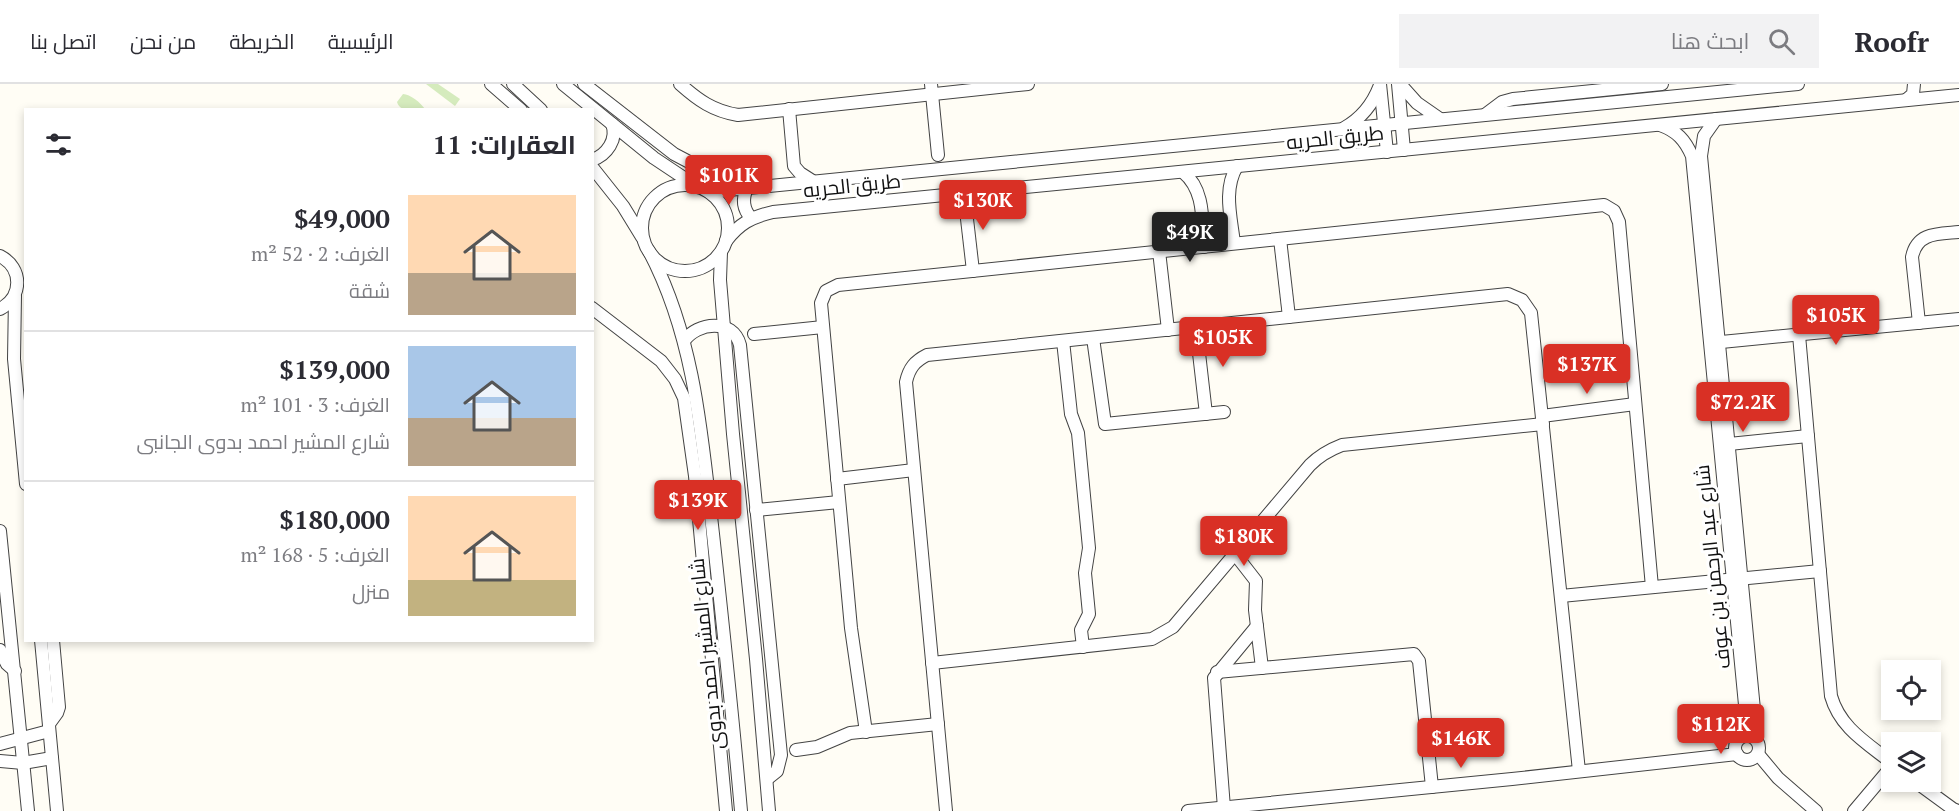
<!DOCTYPE html>
<html lang="ar">
<meta charset="utf-8">
<style>
:root{--surface:#fff;--page:#f2f2f3;--text:#2b2b33;--muted:#7c7c81;--line:#e1e1e2;--accent:#d93025}
body{margin:0;font-family:"PT Serif",Cairo,serif;background:var(--page);color:var(--text);direction:rtl;height:100vh;display:flex;flex-direction:column;font-size:22px;white-space:nowrap}
*{box-sizing:border-box;margin:0}
p{font-size:20px;color:var(--muted)}
.icon{flex:none;width:33px;height:33px;fill:none;stroke:currentColor;stroke-width:2;stroke-linecap:round;stroke-linejoin:round}
.map{position:relative;flex:1;overflow:hidden;direction:ltr}
.sheet{position:absolute;left:24px;top:24px;width:570px;height:534px;display:flex;flex-direction:column;background:var(--surface);border-radius:0px;box-shadow:0 3px 9px #0003;direction:rtl}
.sheet>*{flex:none}
.fabs{position:absolute;left:1881px;top:576px;display:grid;gap:12px}
.fabs a{display:grid;place-items:center;width:60px;height:60px;border-radius:0px;background:var(--surface);box-shadow:0 3px 9px #0003;font-size:30px}
.price{position:absolute;translate:-50% -51px;padding:0 14px;border-radius:6px;background:var(--accent);color:#fff;font-size:20px;line-height:39px;filter:drop-shadow(0 2px 3px #0008)}
.price::after{content:'';position:absolute;left:50%;top:36px;width:18px;height:14px;margin-left:-9px;background:inherit;clip-path:polygon(0 0,100% 0,50% 100%)}
.price.current{background:#222;color:#fff}
ul{padding:0;list-style:none}
li{display:flex;align-items:center;gap:18px;height:150px;padding:0 18px}
li+li{border-top:2px solid var(--line)}
li span{display:grid;place-items:center;flex:none;width:168px;height:120px;border-radius:0px;color:#555}
li>.icon{margin-inline-start:auto}
span .icon{width:72px;height:72px;fill:#fffc;stroke-width:1}
li b{font-size:26px}
h2{display:flex;justify-content:space-between;align-items:center;height:72px;padding:0 18px;font-size:26px}
header{display:flex;align-items:center;gap:36px;box-sizing:border-box;height:84px;padding:0 30px;background:var(--surface);border-bottom:2px solid var(--line)}
header strong{font-size:28px}
nav{display:flex;gap:33px;margin-inline-start:auto;font-size:21px}
.search{width:420px;height:54px;background:var(--page);display:flex;align-items:center;gap:15px;box-sizing:border-box;padding:0 21px;border-radius:0px;color:var(--muted);font-size:22px}
.map>svg:first-child{display:block}
.garden{fill:#d5ebbd}
.lines{fill:none;stroke-linecap:round;stroke-linejoin:round}
.minor-casing{stroke:#444;stroke-width:14}
.minor{stroke:#fff;stroke-width:12}
.labels{text-anchor:middle;dominant-baseline:central;stroke-width:6;stroke-linejoin:round;paint-order:stroke}
.street-label{font-size:20px;fill:#111;stroke:#fff}
</style>
<header>
<strong>Roofr</strong>
<div class="search"><svg class="icon" aria-label="search" viewBox="0 0 24 24"><circle cx="10" cy="10" r="6"/><path d="M15 15l6 6"/></svg>ابحث هنا</div>
<nav><a>الرئيسية</a><a>الخريطة</a><a>من نحن</a><a>اتصل بنا</a></nav>
</header>
<div class="map">
<svg width="1959" height="727" viewBox="0 0 1959 727">
<rect width="100%" height="100%" fill="#fffdf5"/>
<g class="garden">
<path d="M 426,0 L 438,0 L 460,15 L 455,22 Z"/>
<path d="M 403,10 C 410,10 421,19 425,25 C 415,26 400,29 397,18 Z"/>
</g>
<g class="lines">
<defs>
<g id="minor">
<path d="M 491,0 L 521,26"/>
<path d="M 513,0 L 541,26"/>
<path d="M 563,0 L 654,74 L 693,100"/>
<path d="M 584,0 L 674,70 L 693,80 L 724,89 L 734,96 L 737,105"/>
<path d="M 680,0 C 698,16 713,27 738,31 L 1028,0"/>
<path d="M 931,0 L 938,71"/>
<path d="M 1380,0 L 1387,68"/>
<path d="M 1398,0 L 1404,66"/>
<path d="M 1400,0 L 1417,19 L 1440,35"/>
<path d="M 1906,16 L 1913,10 L 1914,0"/>
<path d="M 789,25 L 794,82 L 800,89 L 814,98"/>
<path d="M 1486,30 L 1502,18 L 1513,15 L 1662,0"/>
<path d="M 1716,35 L 1704,52 L 1701,72 L 1757,657"/>
<path d="M 1660,41 C 1677,47 1685,56 1692,72 L 1748,652"/>
<path d="M 1344,44 C 1362,34 1373,20 1380,1"/>
<path d="M 592,76 C 607,71 618,55 612,40"/>
<path d="M 592,83 L 623,122 L 642,153"/>
<path d="M 1183,88 C 1205,106 1202,136 1204,163"/>
<circle cx="685" cy="144" r="43"/>
<path d="M 747,104 C 742,115 743,125 751,134"/>
<path d="M 709,108 L 1798,0"/>
<path d="M 964,109 L 973,187"/>
<path d="M 1280,155 L 1289,233"/>
<path d="M 726,157 C 739,140 751,133 773,128 L 1959,11"/>
<path d="M 1234,159 C 1231,133 1223,106 1237,82"/>
<path d="M 649,167 C 695,254 702,353 713,450 C 723,542 733,635 741,727"/>
<path d="M 1159,167 L 1168,246"/>
<path d="M 721,168 L 720,196 L 733,350 L 756,575 L 769,727"/>
<path d="M 0,172 C 23,184 23,213 0,225"/>
<path d="M 15,212 L 14,275 L 26,400"/>
<path d="M 592,224 L 661,277 L 675,295 L 684,314 L 695,392 L 726,727"/>
<path d="M 1919,239 L 1912,173 C 1917,148 1938,150 1959,148"/>
<path d="M 1196,243 L 1206,330"/>
<path d="M 754,250 L 823,243"/>
<path d="M 1799,251 L 1831,612 C 1840,644 1867,659 1892,679"/>
<path d="M 1093,254 L 1105,340 L 1224,328"/>
<path d="M 684,257 C 697,238 733,234 740,261 L 781,671 L 777,687 L 767,695"/>
<path d="M 1063,257 L 1071,330 L 1078,349 L 1089,464 L 1085,489 L 1089,530 L 1081,546 L 1083,563"/>
<path d="M 1711,259 L 1959,235"/>
<path d="M 1542,332 L 1635,320"/>
<path d="M 1729,360 L 1808,352"/>
<path d="M 837,395 L 914,386"/>
<path d="M 756,426 L 839,418"/>
<path d="M 0,447 L 28,727"/>
<path d="M 1235,470 L 1256,497 L 1255,526 L 1262,584"/>
<path d="M 1561,512 L 1820,487"/>
<path d="M 41,556 L 57,727"/>
<path d="M 0,566 L 7,580 L 15,587"/>
<path d="M 932,579 L 1152,555 L 1173,543 L 1310,381 C 1320,371 1329,366 1342,361 L 1543,340"/>
<path d="M 1217,588 L 1414,570 L 1419,577 L 1432,703"/>
<path d="M 49,640 L 57,629 L 59,623 L 53,556"/>
<path d="M 866,648 L 851,544 L 821,219 L 826,207 L 838,201 L 1604,121 L 1614,127 L 1619,138 L 1652,503"/>
<circle cx="1747" cy="664" r="12"/>
<path d="M 0,660 L 49,647"/>
<path d="M 796,666 L 817,663 L 850,649 L 938,640"/>
<path d="M 1758,670 L 1778,694 L 1816,727"/>
<path d="M 0,677 L 23,679 L 52,674"/>
<path d="M 1916,698 L 1953,725 L 1958,727"/>
<path d="M 1224,724 L 1214,594 L 1257,542"/>
<path d="M 946,727 L 906,298 C 909,284 915,277 927,271 L 1508,210 L 1522,216 L 1531,229 L 1579,687"/>
<path d="M 1188,727 L 1512,695 L 1737,670"/>
<path d="M 1854,727 L 1892,682"/>
</g>
</defs>
<use href="#minor" class="minor-casing"/>
<use href="#minor" class="minor"/>
</g>
<g class="labels">
<g class="street-label">
<text transform="translate(1335 53) rotate(-6)">طريق الحريه</text>
<text transform="translate(852 101) rotate(-6)">طريق الحريه</text>
<text transform="translate(1712 483) rotate(-96)">شارع عبد الرحمن بن عوف</text>
<text transform="translate(706 570) rotate(-96)">شارع المشير احمد بدوى</text>
</g>
</g>
</svg>
<div class="fabs">
<a><svg class="icon" aria-label="locate" viewBox="0 0 24 24"><circle cx="12" cy="12" r="6"/><path d="M12 2v4M12 18v4M2 12h4M18 12h4"/></svg></a>
<a><svg class="icon" aria-label="layers" viewBox="0 0 24 24"><path d="M12 4l9 5-9 5-9-5zM3 14l9 5 9-5"/></svg></a>
</div>
<b class="price" style="left:729px;top:122px">$101K</b>
<b class="price" style="left:983px;top:147px">$130K</b>
<b class="price current" style="left:1190px;top:179px">$49K</b>
<b class="price" style="left:1836px;top:262px">$105K</b>
<b class="price" style="left:1223px;top:284px">$105K</b>
<b class="price" style="left:1587px;top:311px">$137K</b>
<b class="price" style="left:1743px;top:349px">$72.2K</b>
<b class="price" style="left:698px;top:447px">$139K</b>
<b class="price" style="left:1244px;top:483px">$180K</b>
<b class="price" style="left:1721px;top:671px">$112K</b>
<b class="price" style="left:1461px;top:685px">$146K</b>
<section class="sheet">
<h2>العقارات: 11<svg class="icon" aria-label="filters" viewBox="0 0 24 24"><path d="M4 7h16M4 17h16"/><circle cx="9" cy="7" r="2"/><circle cx="15" cy="17" r="2"/></svg></h2>
<ul>
<li><span style="background:linear-gradient(#ffd9b3 65%,#b9a48a 0)"><svg class="icon" aria-label="home" viewBox="0 0 24 24"><path d="M3 11l9-7 9 7M6 9v11h12V9"/></svg></span><div><b>$49,000</b><p>الغرف: 2 · 52 m²</p><p>شقة</p></div></li>
<li><span style="background:linear-gradient(#a9c7e8 60%,#b9a48a 0)"><svg class="icon" aria-label="home" viewBox="0 0 24 24"><path d="M3 11l9-7 9 7M6 9v11h12V9"/></svg></span><div><b>$139,000</b><p>الغرف: 3 · 101 m²</p><p>شارع المشير احمد بدوى الجانبى</p></div></li>
<li><span style="background:linear-gradient(#ffd9b3 70%,#c2b280 0)"><svg class="icon" aria-label="home" viewBox="0 0 24 24"><path d="M3 11l9-7 9 7M6 9v11h12V9"/></svg></span><div><b>$180,000</b><p>الغرف: 5 · 168 m²</p><p>منزل</p></div></li>
</ul>
</section>
</div>
